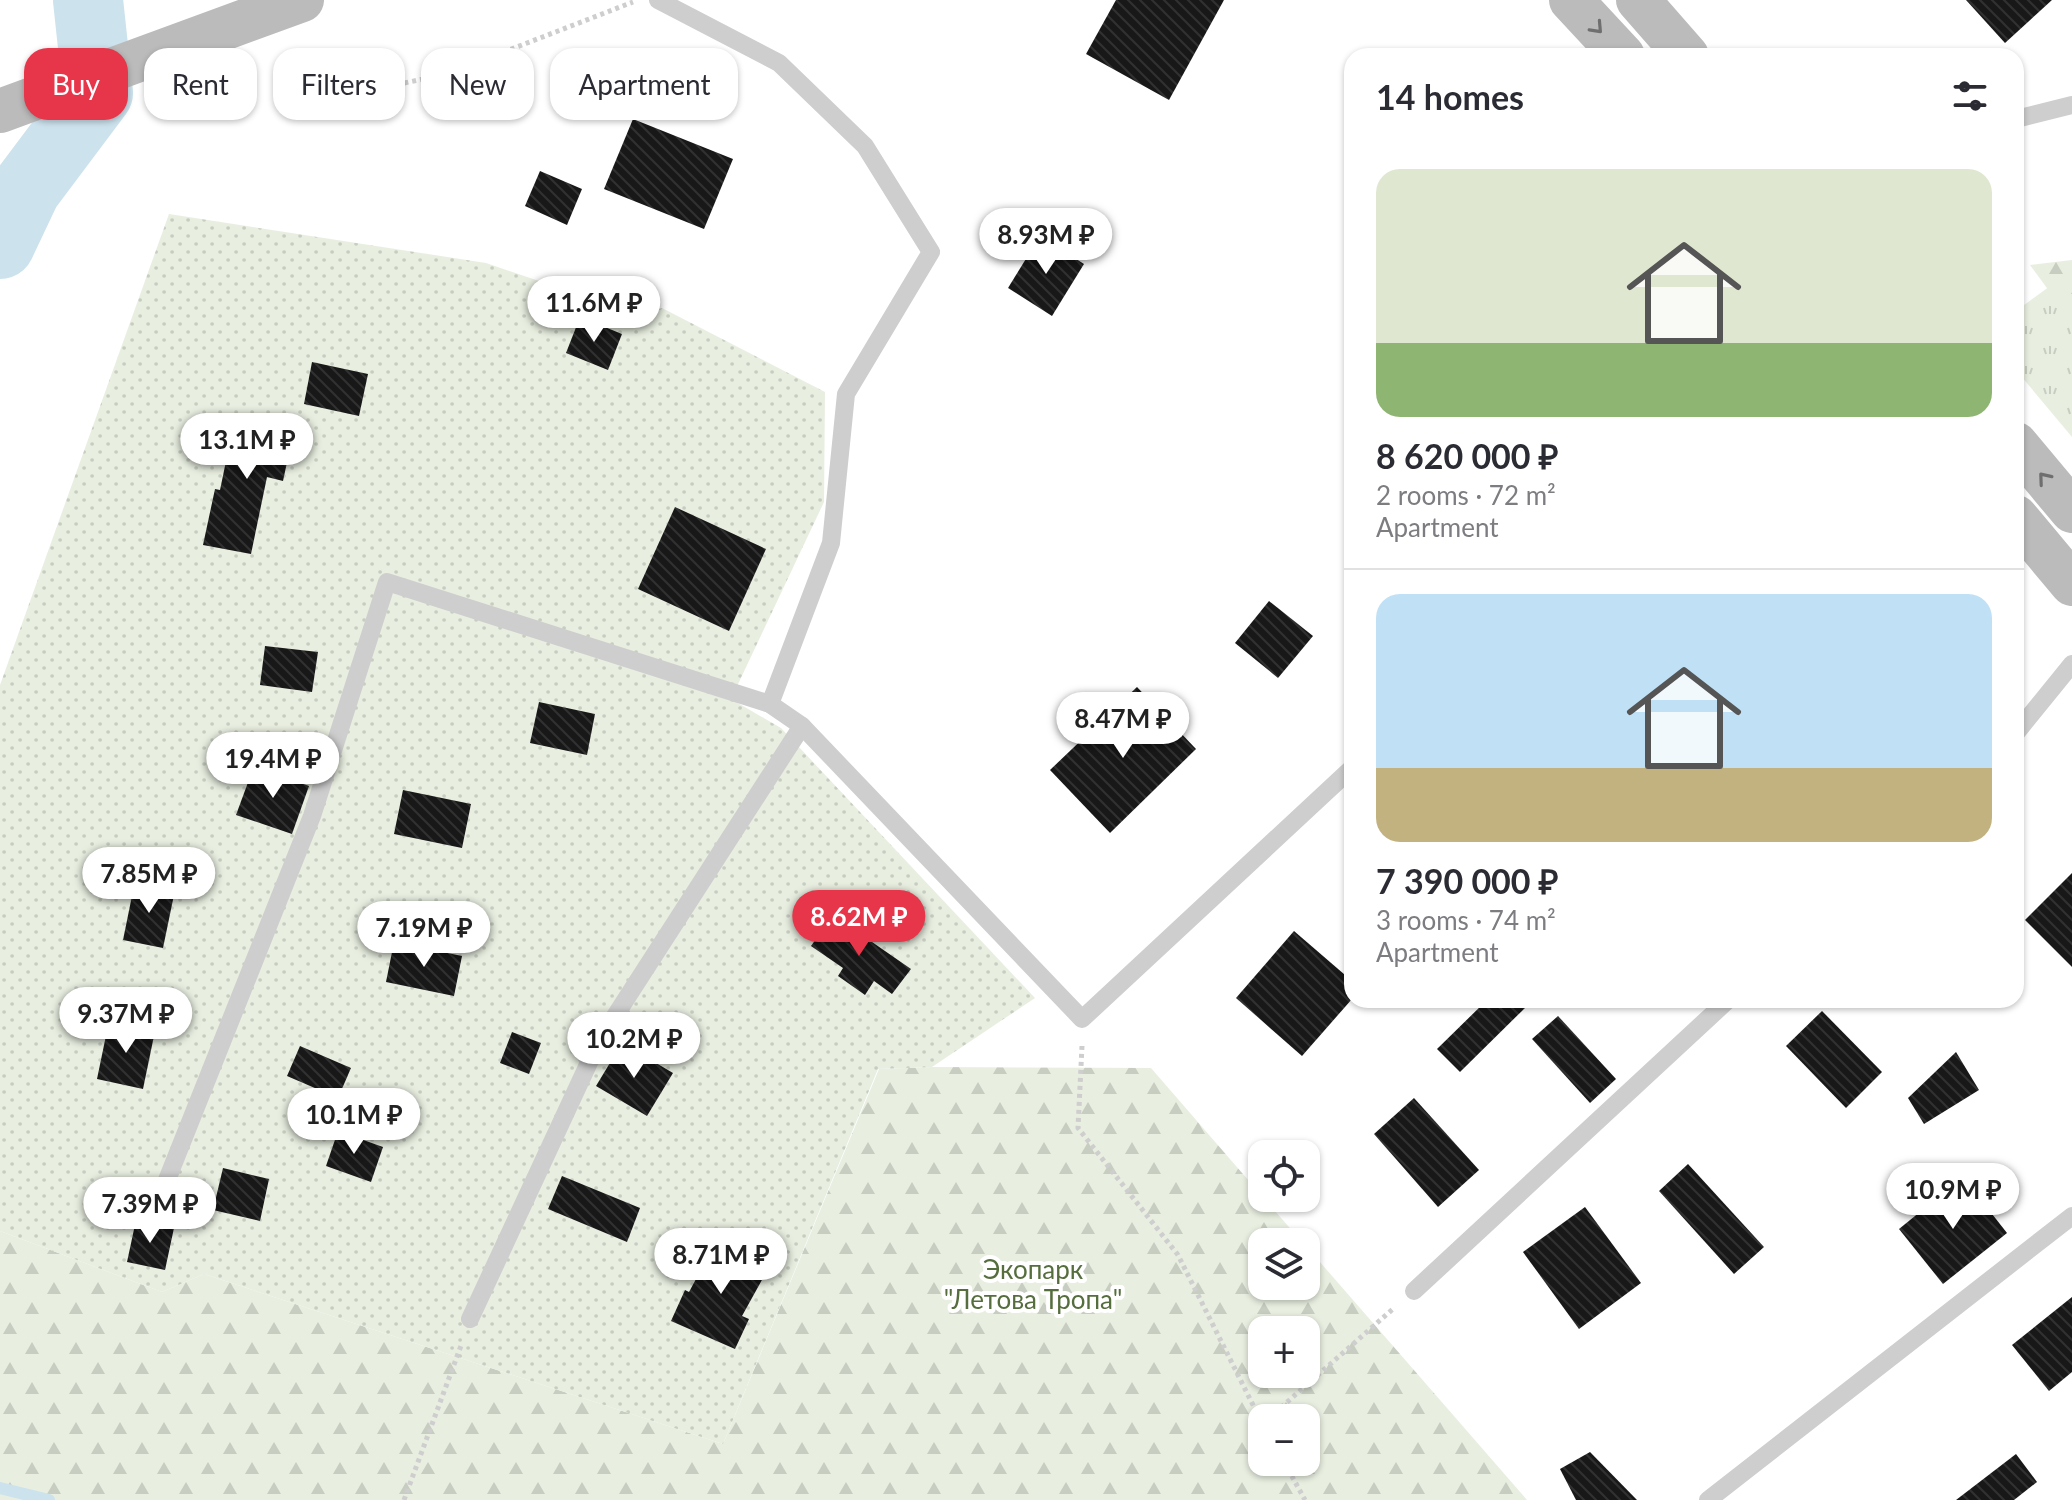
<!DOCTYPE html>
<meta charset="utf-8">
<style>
:root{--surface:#fff;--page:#f7f7f7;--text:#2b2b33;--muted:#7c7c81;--line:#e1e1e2;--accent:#e7354a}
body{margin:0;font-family:Lato,sans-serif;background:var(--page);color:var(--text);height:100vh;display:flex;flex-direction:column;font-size:30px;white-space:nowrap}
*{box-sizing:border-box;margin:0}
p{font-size:26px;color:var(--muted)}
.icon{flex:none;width:44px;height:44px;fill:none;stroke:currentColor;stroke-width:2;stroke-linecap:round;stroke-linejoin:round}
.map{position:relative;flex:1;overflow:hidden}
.panel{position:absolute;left:1344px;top:48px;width:680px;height:960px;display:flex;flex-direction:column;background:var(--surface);border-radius:24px;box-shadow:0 2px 6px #0004}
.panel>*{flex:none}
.hud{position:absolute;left:24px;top:48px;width:760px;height:72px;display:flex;gap:16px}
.tools{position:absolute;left:1248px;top:1140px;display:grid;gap:16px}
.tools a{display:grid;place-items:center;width:72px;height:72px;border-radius:16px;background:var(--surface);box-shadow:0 2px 6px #0004;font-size:40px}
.price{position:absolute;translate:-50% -68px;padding:0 18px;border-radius:28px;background:#fff;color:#222;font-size:26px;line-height:52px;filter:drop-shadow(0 2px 4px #0008)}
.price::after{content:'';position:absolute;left:50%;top:48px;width:24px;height:18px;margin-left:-12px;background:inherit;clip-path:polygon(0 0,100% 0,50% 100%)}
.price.selected{background:var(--accent);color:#fff}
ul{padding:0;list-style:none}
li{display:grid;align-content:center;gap:16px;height:424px;padding:0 32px}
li+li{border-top:2px solid var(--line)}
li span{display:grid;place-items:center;height:248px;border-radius:24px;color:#555}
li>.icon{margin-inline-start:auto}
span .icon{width:144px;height:144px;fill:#fffc;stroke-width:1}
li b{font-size:34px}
h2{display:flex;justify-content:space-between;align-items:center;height:96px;padding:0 32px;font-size:34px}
.tag{padding:0 28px;border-radius:24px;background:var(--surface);box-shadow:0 2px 6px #0004;font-size:28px;line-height:72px}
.tag.selected{background:var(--accent);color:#fff}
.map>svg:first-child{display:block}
.grass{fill:url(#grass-tufts)}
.forest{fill:url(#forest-firs);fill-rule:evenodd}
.garden{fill:url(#garden-dots)}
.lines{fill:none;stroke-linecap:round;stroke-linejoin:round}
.stream{stroke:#cce2ed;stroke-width:12}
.river{stroke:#cce2ed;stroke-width:70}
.building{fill:url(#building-back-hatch)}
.path{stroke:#cecece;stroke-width:5;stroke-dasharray:4 4;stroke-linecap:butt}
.service{stroke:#cecece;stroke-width:18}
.secondary{stroke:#bbb;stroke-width:44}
.oneway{stroke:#6f6f6f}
.labels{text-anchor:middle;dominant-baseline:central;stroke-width:8;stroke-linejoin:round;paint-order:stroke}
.park-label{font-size:26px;fill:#566e3d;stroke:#fff}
</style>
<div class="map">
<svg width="2072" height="1500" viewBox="0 0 2072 1500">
<defs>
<pattern id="grass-tufts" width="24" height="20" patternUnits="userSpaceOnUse" patternTransform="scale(2)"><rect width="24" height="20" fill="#e8eee0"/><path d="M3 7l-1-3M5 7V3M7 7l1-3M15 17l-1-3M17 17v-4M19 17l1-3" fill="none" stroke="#c7cdc1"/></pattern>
<pattern id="forest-firs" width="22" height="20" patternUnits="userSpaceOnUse" patternTransform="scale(2)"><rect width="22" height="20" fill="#e8eee0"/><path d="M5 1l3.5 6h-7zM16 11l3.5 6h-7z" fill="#c7cdc1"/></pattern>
<pattern id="garden-dots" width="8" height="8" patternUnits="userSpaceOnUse" patternTransform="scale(2)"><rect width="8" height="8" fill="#e8eee0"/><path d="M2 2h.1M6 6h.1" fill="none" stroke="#c7cdc1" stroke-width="1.8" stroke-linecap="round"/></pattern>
<pattern id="building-back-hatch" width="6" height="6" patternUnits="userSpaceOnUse" patternTransform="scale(2)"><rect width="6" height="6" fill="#181818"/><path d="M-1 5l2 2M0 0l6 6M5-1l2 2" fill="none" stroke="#313131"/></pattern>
</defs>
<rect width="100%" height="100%" fill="#fff"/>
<path class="grass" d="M 2072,270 L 2072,437 L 2016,370 L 2016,311 Z"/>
<g class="forest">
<path d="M 2072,260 L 2072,322 L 2030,265 Z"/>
<path d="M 932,1067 L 1151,1068 L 1302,1242 L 1262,1242 L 1262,1286 L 1306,1286 L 1306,1246 L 1527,1500 L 0,1500 L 0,1231 L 162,1292 L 204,1274 L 723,1444 L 879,1069 ZM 1262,1330 L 1306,1330 L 1306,1374 L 1262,1374 ZM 1262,1418 L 1306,1418 L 1306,1462 L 1262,1462 Z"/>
</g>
<path class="garden" d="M 169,214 L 486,263 L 639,315 L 662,308 L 825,392 L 824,502 L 731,699 L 781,728 L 1035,998 L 932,1067 L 878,1069 L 723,1444 L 204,1274 L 162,1292 L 0,1231 L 0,685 Z"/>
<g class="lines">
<path class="stream" d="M 0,1488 L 49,1500"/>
<path class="river" d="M 0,244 L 26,189 L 98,93 L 88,0"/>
</g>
<g class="building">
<path d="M 1116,0 L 1224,0 L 1169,100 L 1086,54 Z"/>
<path d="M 1966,0 L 2052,0 L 2005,43 Z"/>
<path d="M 633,119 L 733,159 L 704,229 L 604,189 Z"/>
<path d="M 540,171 L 582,189 L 567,225 L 525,206 Z"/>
<path d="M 1040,236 L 1084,264 L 1052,316 L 1008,288 Z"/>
<path d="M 580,317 L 622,334 L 608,370 L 566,353 Z"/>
<path d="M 312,362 L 368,374 L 359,416 L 304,404 Z"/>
<path d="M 236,413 L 295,425 L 283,481 L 267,477 L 251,554 L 203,545 L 215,489 L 220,490 Z"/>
<path d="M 675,507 L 766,549 L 729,631 L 638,589 Z"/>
<path d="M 1269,601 L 1313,636 L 1278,678 L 1235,643 Z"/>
<path d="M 265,646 L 318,652 L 312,692 L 260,685 Z"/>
<path d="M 1137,687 L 1196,749 L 1110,833 L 1050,770 Z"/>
<path d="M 539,702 L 595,714 L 587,755 L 530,743 Z"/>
<path d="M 254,766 L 309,786 L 292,834 L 236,815 Z"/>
<path d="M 403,790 L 471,804 L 462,848 L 394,834 Z"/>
<path d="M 2072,873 L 2072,967 L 2025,920 Z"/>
<path d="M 135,881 L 175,890 L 163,948 L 123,940 Z"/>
<path d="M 833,915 L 911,969 L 892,994 L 874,981 L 865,995 L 838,976 L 843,968 L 811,946 Z"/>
<path d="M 1294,931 L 1352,981 L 1352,999 L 1302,1056 L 1236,998 Z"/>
<path d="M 394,942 L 462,956 L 454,996 L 386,982 Z"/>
<path d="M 1487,1000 L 1533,1000 L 1460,1072 L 1437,1049 Z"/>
<path d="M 1822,1011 L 1882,1072 L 1846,1108 L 1786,1046 Z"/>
<path d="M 1558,1016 L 1616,1079 L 1590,1103 L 1532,1039 Z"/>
<path d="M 109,1021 L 155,1031 L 143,1089 L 97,1079 Z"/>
<path d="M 512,1032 L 541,1043 L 529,1074 L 500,1063 Z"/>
<path d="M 622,1043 L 673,1073 L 647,1116 L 596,1086 Z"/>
<path d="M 300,1046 L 351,1068 L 338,1098 L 287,1076 Z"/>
<path d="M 1956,1052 L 1979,1090 L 1924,1124 L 1908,1098 Z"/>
<path d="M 1414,1098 L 1479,1170 L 1438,1207 L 1374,1134 Z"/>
<path d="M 338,1131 L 383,1147 L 371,1182 L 326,1166 Z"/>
<path d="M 1688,1164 L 1764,1247 L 1734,1274 L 1659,1191 Z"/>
<path d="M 223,1168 L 269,1179 L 260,1221 L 213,1210 Z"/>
<path d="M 562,1176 L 640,1208 L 627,1242 L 548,1209 Z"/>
<path d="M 1963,1177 L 2007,1233 L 1943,1284 L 1899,1229 Z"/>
<path d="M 1585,1207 L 1641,1283 L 1579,1329 L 1523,1252 Z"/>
<path d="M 136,1220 L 174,1228 L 165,1270 L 127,1262 Z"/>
<path d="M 717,1240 L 768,1269 L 742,1316 L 749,1319 L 735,1349 L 671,1321 L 685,1290 L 689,1292 Z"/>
<path d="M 2072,1297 L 2072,1372 L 2049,1391 L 2012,1345 Z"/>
<path d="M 1590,1452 L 1637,1500 L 1576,1500 L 1560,1469 Z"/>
<path d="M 2016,1454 L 2037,1482 L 2014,1500 L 1956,1500 Z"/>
</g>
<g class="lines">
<g class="path">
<path d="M 281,78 L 293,97 L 319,101 L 447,74 L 633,2"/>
<path d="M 1082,1046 L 1078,1128 L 1178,1255 L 1262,1423"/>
<path d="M 1269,1418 L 1394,1308"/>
<path d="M 1284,1462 L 1305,1500"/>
<path d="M 404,1500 L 462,1343"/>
</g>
<g class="service">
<path d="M 658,0 L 779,63 L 865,146 L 931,252 L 846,394 L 831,543 L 770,704"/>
<path d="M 2016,119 L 2072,105"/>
<path d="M 2016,733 L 2072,664"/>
<path d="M 159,1200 L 312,816 L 387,582 L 770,704 L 802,726 L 1082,1019 L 1352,768"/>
<path d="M 1414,1291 L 1728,1000"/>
<path d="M 470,1319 L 599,1041 L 802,726"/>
<path d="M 1708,1500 L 2072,1216"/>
</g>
<g class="secondary">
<path d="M 1571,0 L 1623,56"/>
<path d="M 1638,0 L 1687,56"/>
<path d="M 0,111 L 302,0"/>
<path d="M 2016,444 L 2072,511"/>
<path d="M 2016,517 L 2072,584"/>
</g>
</g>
<defs><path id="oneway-chevron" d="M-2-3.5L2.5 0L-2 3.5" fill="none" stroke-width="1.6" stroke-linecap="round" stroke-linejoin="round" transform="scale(2)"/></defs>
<g class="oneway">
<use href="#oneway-chevron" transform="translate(1597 28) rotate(47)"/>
<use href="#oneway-chevron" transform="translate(2044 478) rotate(-130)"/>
</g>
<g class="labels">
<g class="park-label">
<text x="1033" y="1269">Экопарк<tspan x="1033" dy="30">"Летова Тропа"</tspan></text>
</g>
</g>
</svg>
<div class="tools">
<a><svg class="icon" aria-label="locate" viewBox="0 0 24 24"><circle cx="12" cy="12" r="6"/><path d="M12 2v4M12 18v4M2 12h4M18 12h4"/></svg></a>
<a><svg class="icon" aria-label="layers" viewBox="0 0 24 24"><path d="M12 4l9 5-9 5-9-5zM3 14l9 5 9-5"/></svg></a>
<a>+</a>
<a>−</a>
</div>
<b class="price" style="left:1046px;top:276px">8.93M ₽</b>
<b class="price" style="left:594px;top:344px">11.6M ₽</b>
<b class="price" style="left:247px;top:481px">13.1M ₽</b>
<b class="price" style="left:1123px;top:760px">8.47M ₽</b>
<b class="price" style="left:273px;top:800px">19.4M ₽</b>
<b class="price" style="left:149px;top:915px">7.85M ₽</b>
<b class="price selected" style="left:859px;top:958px">8.62M ₽</b>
<b class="price" style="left:424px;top:969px">7.19M ₽</b>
<b class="price" style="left:126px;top:1055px">9.37M ₽</b>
<b class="price" style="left:634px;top:1080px">10.2M ₽</b>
<b class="price" style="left:354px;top:1156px">10.1M ₽</b>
<b class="price" style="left:1953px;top:1231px">10.9M ₽</b>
<b class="price" style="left:150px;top:1245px">7.39M ₽</b>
<b class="price" style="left:721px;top:1296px">8.71M ₽</b>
<div class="hud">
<a class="tag selected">Buy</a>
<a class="tag">Rent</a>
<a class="tag">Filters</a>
<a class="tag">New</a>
<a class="tag">Apartment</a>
</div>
<section class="panel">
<h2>14 homes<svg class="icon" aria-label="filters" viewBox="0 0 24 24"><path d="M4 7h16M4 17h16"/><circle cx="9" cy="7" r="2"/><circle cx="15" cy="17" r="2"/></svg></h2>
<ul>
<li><span style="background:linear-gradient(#dfe7d0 70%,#8fb573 0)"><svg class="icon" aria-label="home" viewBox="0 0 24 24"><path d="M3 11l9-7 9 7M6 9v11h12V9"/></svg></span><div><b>8 620 000 ₽</b><p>2 rooms · 72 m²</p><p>Apartment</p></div></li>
<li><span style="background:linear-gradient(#bfe0f5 70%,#c2b280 0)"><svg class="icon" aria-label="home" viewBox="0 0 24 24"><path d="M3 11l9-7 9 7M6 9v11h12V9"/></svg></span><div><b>7 390 000 ₽</b><p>3 rooms · 74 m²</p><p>Apartment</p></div></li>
</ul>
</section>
</div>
